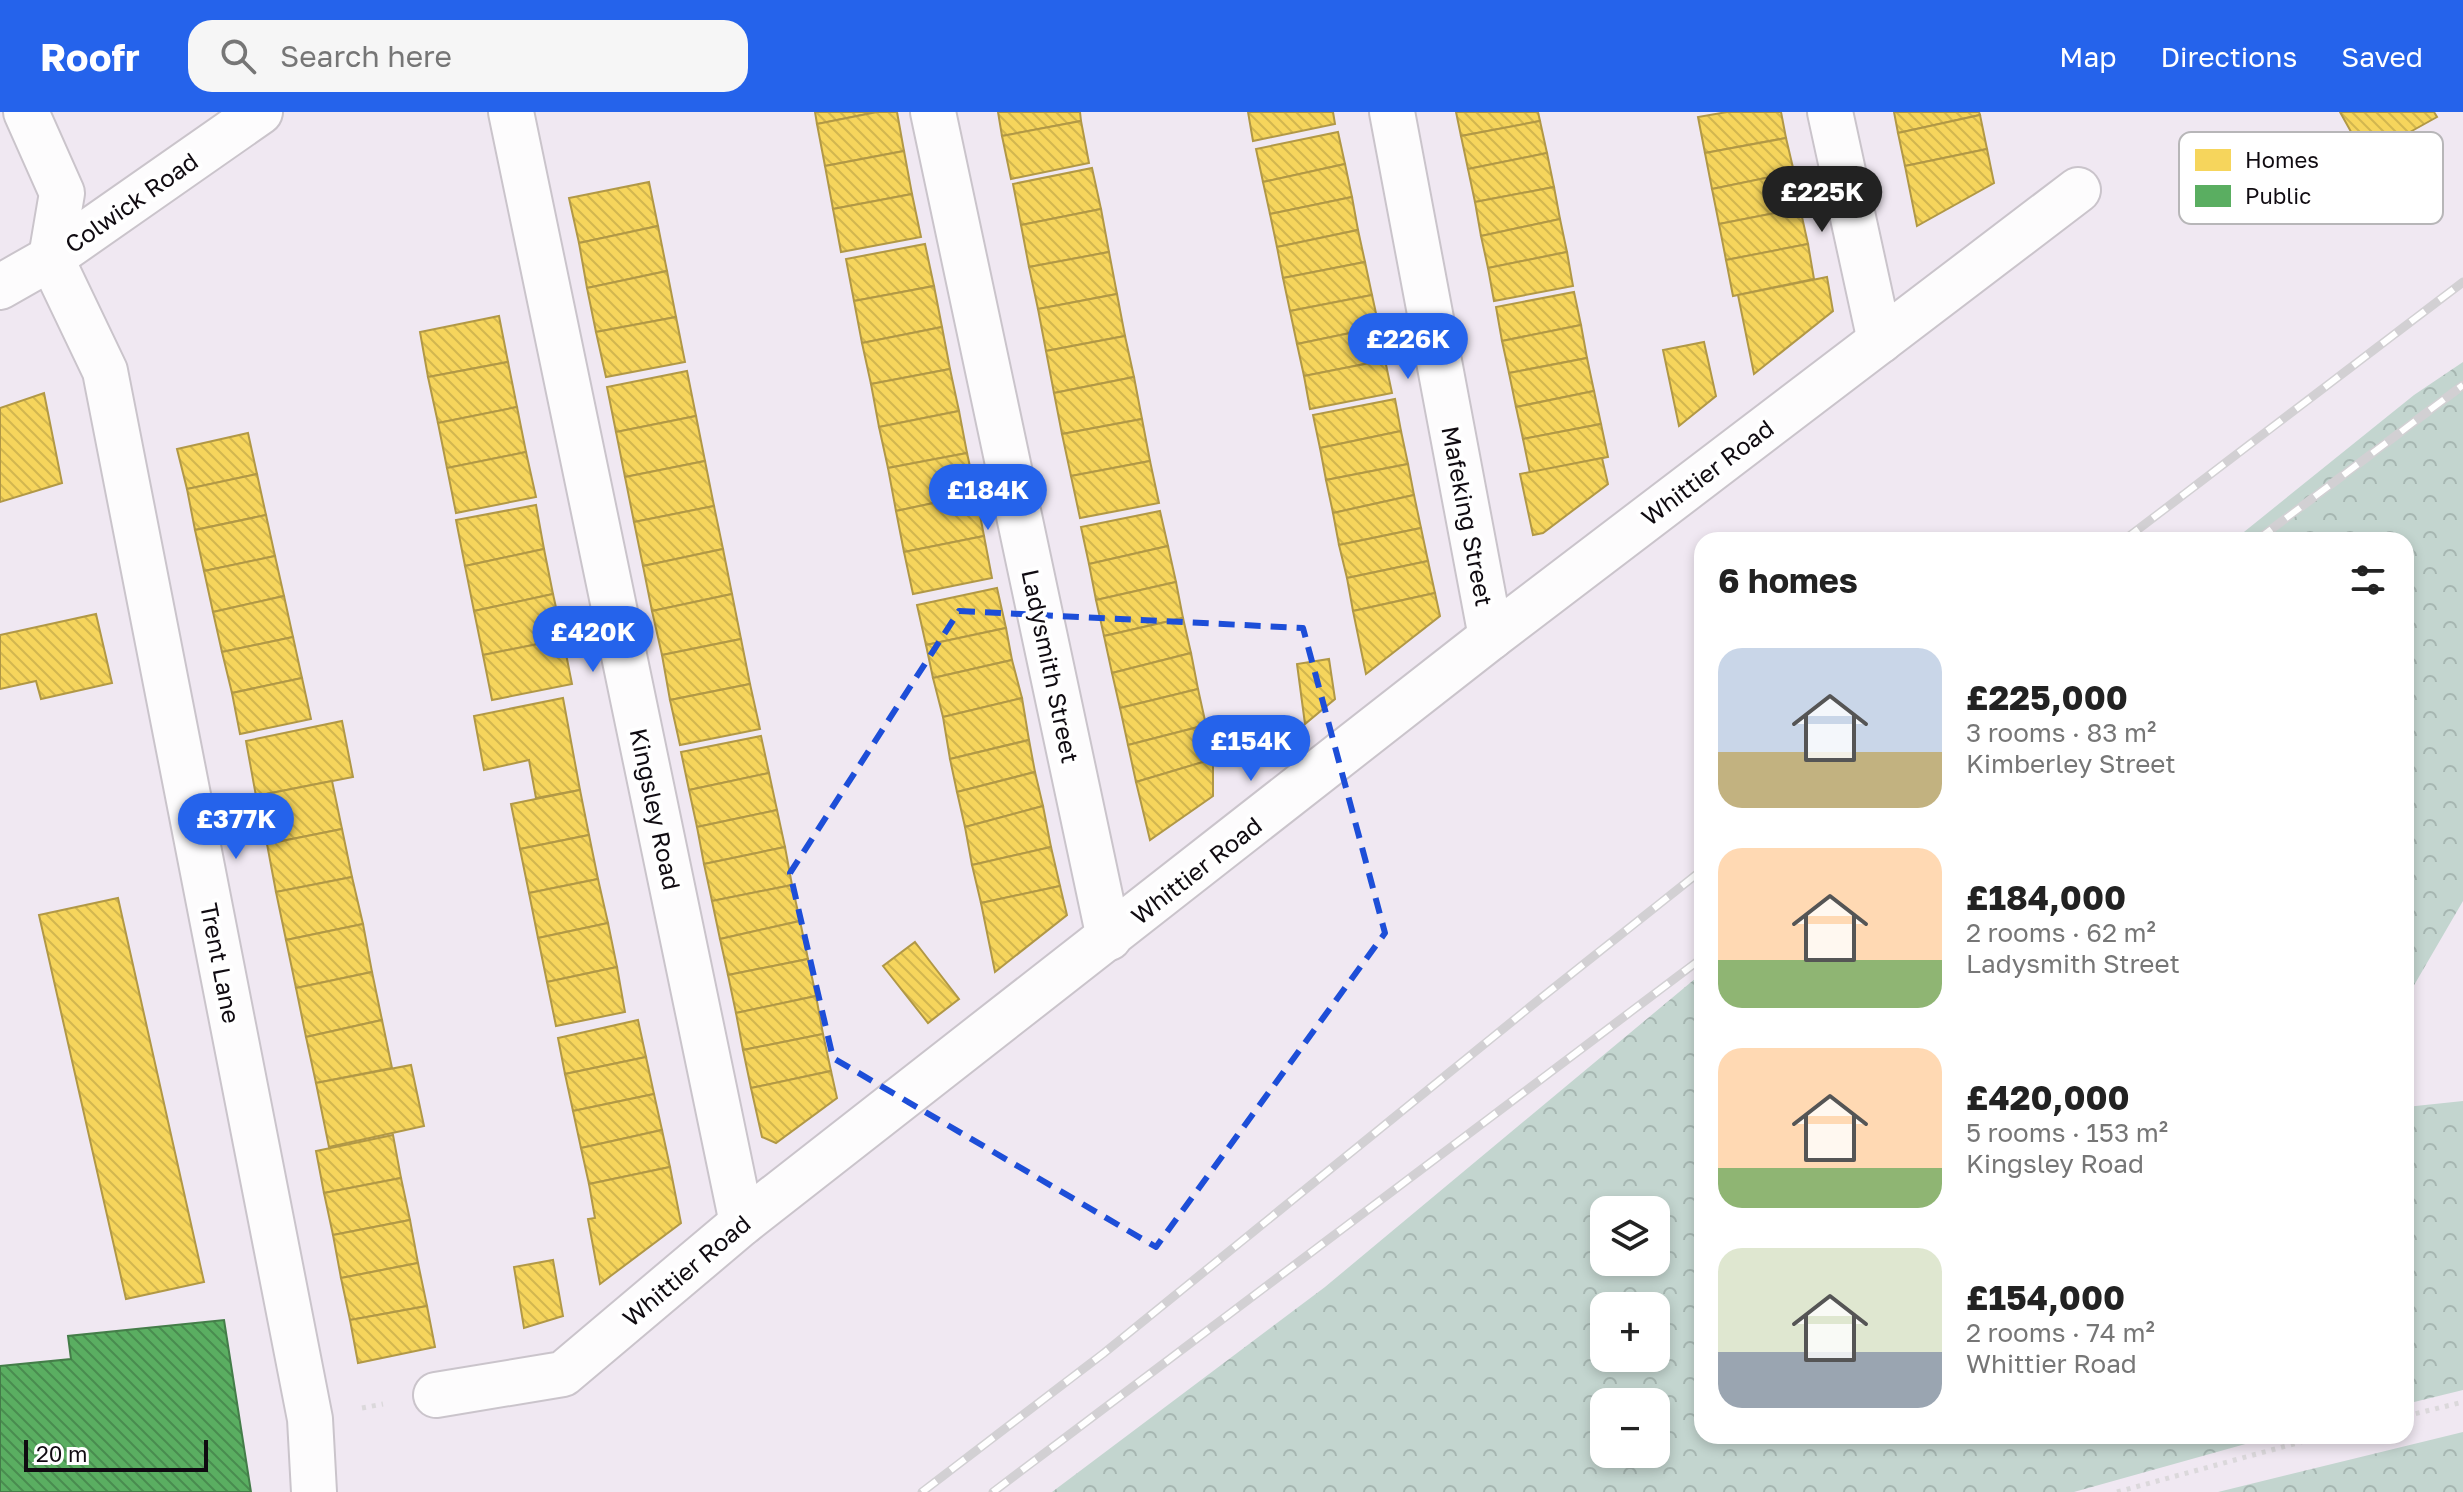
<!DOCTYPE html>
<meta charset="utf-8">
<style>
:root{--surface:#fff;--page:#f6f6f6;--text:#222;--muted:#767676;--accent:#2563eb}
body{margin:0;font-family:"Golos Text",sans-serif;background:var(--page);color:var(--text);height:100vh;display:flex;flex-direction:column;font-size:30px;white-space:nowrap}
*{box-sizing:border-box;margin:0}
p{font-size:26px;color:var(--muted)}
.icon{flex:none;width:44px;height:44px;fill:none;stroke:currentColor;stroke-width:2;stroke-linecap:round;stroke-linejoin:round}
.map{position:relative;flex:1;overflow:hidden}
.drawer{position:absolute;left:1694px;top:420px;width:720px;height:912px;display:flex;flex-direction:column;background:var(--surface);border-radius:24px;box-shadow:0 4px 12px #0003}
.drawer>*{flex:none}
.fabs{position:absolute;left:1590px;top:1084px;display:grid;gap:16px}
.fabs a{display:grid;place-items:center;width:80px;height:80px;border-radius:16px;background:var(--surface);box-shadow:0 4px 12px #0003;font-size:40px}
.scale{position:absolute;left:24px;bottom:20px;width:184px;box-sizing:border-box;padding-left:8px;border:4px solid #100b11;border-top:0;font-size:22px;line-height:28px;white-space:nowrap;color:#100b11;-webkit-text-stroke:6px #fff;paint-order:stroke}
.price{position:absolute;translate:-50% -68px;padding:0 18px;border-radius:28px;background:var(--accent);color:#fff;font-size:26px;line-height:52px;filter:drop-shadow(0 2px 4px #0008)}
.price::after{content:'';position:absolute;left:50%;top:48px;width:24px;height:18px;margin-left:-12px;background:inherit;clip-path:polygon(0 0,100% 0,50% 100%)}
.price.selected{background:#222;color:#fff}
ul{padding:0;list-style:none}
li{display:flex;align-items:center;gap:24px;height:200px;padding:0 24px}
li span{display:grid;place-items:center;flex:none;width:224px;height:160px;border-radius:24px;color:#555}
li>.icon{margin-inline-start:auto}
span .icon{width:96px;height:96px;fill:#fffc;stroke-width:1}
li b{font-size:34px}
h2{display:flex;justify-content:space-between;align-items:center;height:96px;padding:0 24px;font-size:34px}
header{display:flex;align-items:center;gap:48px;box-sizing:border-box;height:112px;padding:0 40px;background:var(--accent);color:#fff}
header strong{font-size:38px}
nav{display:flex;gap:44px;margin-inline-start:auto;font-size:28px}
.search{width:560px;height:72px;background:var(--page);display:flex;align-items:center;gap:20px;box-sizing:border-box;padding:0 28px;border-radius:24px;color:var(--muted);font-size:30px}
.map>svg:first-child{display:block}
.forest{fill:url(#forest-crowns);fill-rule:evenodd}
.homes{fill:url(#homes-back-hatch);stroke:#b19846;stroke-width:2}
.public{fill:url(#public-back-hatch);stroke:#447d49;stroke-width:2}
.lines{fill:none;stroke-linecap:round;stroke-linejoin:round}
.street-casing{stroke:#cac4cb;stroke-width:48}
.secondary-casing{stroke:#cac4cb;stroke-width:48}
.path{stroke:#dbd8db;stroke-width:5;stroke-dasharray:4 6;stroke-linecap:butt}
.street{stroke:#fdfcfd;stroke-width:44}
.secondary{stroke:#fdfcfd;stroke-width:44}
.rail-casing{stroke:#d2d0d3;stroke-width:9}
.rail{stroke:#fff;stroke-width:6;stroke-dasharray:18;stroke-linecap:butt}
.marked{fill:none;stroke:#1d4ed8;stroke-width:6;stroke-dasharray:16 10;stroke-linejoin:round}
.labels{text-anchor:middle;dominant-baseline:central;stroke-width:8;stroke-linejoin:round;paint-order:stroke}
.street-label{font-size:24px;fill:#100b11;stroke:#fff}
.key{fill:#fff;stroke:#b7b6b8;stroke-width:2}
.key-label{font-size:22px;fill:#100b11}
</style>
<header>
<strong>Roofr</strong>
<div class="search"><svg class="icon" aria-label="search" viewBox="0 0 24 24"><circle cx="10" cy="10" r="6"/><path d="M15 15l6 6"/></svg>Search here</div>
<nav><a>Map</a><a>Directions</a><a>Saved</a></nav>
</header>
<div class="map">
<svg width="2463" height="1380" viewBox="0 0 2463 1380">
<defs>
<pattern id="forest-crowns" width="20" height="18" patternUnits="userSpaceOnUse" patternTransform="scale(2)"><rect width="20" height="18" fill="#c3d5cf"/><path d="M2 6a3 3 0 1 1 6 0M12 15a3 3 0 1 1 6 0" fill="none" stroke="#a6b6b1"/></pattern>
<pattern id="homes-back-hatch" width="6" height="6" patternUnits="userSpaceOnUse" patternTransform="scale(2)"><rect width="6" height="6" fill="#f6d55c"/><path d="M-1 5l2 2M0 0l6 6M5-1l2 2" fill="none" stroke="#d2b64f"/></pattern>
<pattern id="public-back-hatch" width="6" height="6" patternUnits="userSpaceOnUse" patternTransform="scale(2)"><rect width="6" height="6" fill="#5aae61"/><path d="M-1 5l2 2M0 0l6 6M5-1l2 2" fill="none" stroke="#498c4f"/></pattern>
</defs>
<rect width="100%" height="100%" fill="#f0e8f2"/>
<g class="forest">
<path d="M 2463,250 L 2463,789 L 2406,887 L 2406,428 L 2234,428 L 2414,283 Z"/>
<path d="M 1702,861 L 1702,1324 L 2274,1324 L 2074,1380 L 1052,1380 L 1325,1175 ZM 1656,1098 L 1656,1150 L 1604,1150 L 1604,1098 ZM 1604,1194 L 1656,1194 L 1656,1246 L 1604,1246 ZM 1604,1290 L 1656,1290 L 1656,1342 L 1604,1342 Z"/>
<path d="M 2463,989 L 2463,1278 L 2406,1292 L 2406,995 Z"/>
<path d="M 2463,1320 L 2463,1380 L 2218,1380 Z"/>
</g>
<g class="homes">
<path d="M 815,0 L 877,0 L 817,12 Z"/>
<path d="M 877,0 L 897,0 L 904,39 L 825,54 L 817,12 Z"/>
<path d="M 998,0 L 1080,0 L 1081,9 L 1002,24 Z"/>
<path d="M 1248,0 L 1333,0 L 1335,12 L 1253,29 Z"/>
<path d="M 1456,0 L 1538,0 L 1540,9 L 1461,24 Z"/>
<path d="M 1727,0 L 1781,0 L 1786,26 L 1705,41 L 1698,5 Z"/>
<path d="M 1894,0 L 1979,0 L 1980,3 L 1898,21 Z"/>
<path d="M 2340,0 L 2434,0 L 2437,5 L 2365,45 Z"/>
<path d="M 1980,3 L 1987,37 L 1905,54 L 1898,21 Z"/>
<path d="M 1081,9 L 1089,51 L 1011,67 L 1002,24 Z"/>
<path d="M 1540,9 L 1547,41 L 1468,57 L 1461,24 Z"/>
<path d="M 1338,20 L 1345,52 L 1263,70 L 1256,37 Z"/>
<path d="M 1786,26 L 1794,60 L 1712,77 L 1705,41 Z"/>
<path d="M 1987,37 L 1994,71 L 1917,114 L 1905,54 Z"/>
<path d="M 904,39 L 912,82 L 833,97 L 825,54 Z"/>
<path d="M 1547,41 L 1554,75 L 1475,90 L 1468,57 Z"/>
<path d="M 1345,52 L 1352,85 L 1270,102 L 1263,70 Z"/>
<path d="M 1092,56 L 1101,97 L 1021,113 L 1013,72 Z"/>
<path d="M 1794,60 L 1800,96 L 1719,112 L 1712,77 Z"/>
<path d="M 649,70 L 658,114 L 579,131 L 569,86 Z"/>
<path d="M 1554,75 L 1560,107 L 1481,124 L 1475,90 Z"/>
<path d="M 912,82 L 921,125 L 841,140 L 833,97 Z"/>
<path d="M 1352,85 L 1358,118 L 1277,135 L 1270,102 Z"/>
<path d="M 1800,96 L 1808,132 L 1726,148 L 1719,112 Z"/>
<path d="M 1101,97 L 1109,140 L 1029,155 L 1021,113 Z"/>
<path d="M 1560,107 L 1567,140 L 1488,156 L 1481,124 Z"/>
<path d="M 658,114 L 667,159 L 587,176 L 579,131 Z"/>
<path d="M 1358,118 L 1365,150 L 1283,166 L 1277,135 Z"/>
<path d="M 925,132 L 934,174 L 854,189 L 846,147 Z"/>
<path d="M 1808,132 L 1814,167 L 1733,184 L 1726,148 Z"/>
<path d="M 1109,140 L 1117,182 L 1038,197 L 1029,155 Z"/>
<path d="M 1567,140 L 1573,174 L 1494,189 L 1488,156 Z"/>
<path d="M 1365,150 L 1372,183 L 1290,199 L 1283,166 Z"/>
<path d="M 667,159 L 676,205 L 596,220 L 587,176 Z"/>
<path d="M 1827,165 L 1833,199 L 1754,262 L 1738,183 Z"/>
<path d="M 934,174 L 942,215 L 862,231 L 854,189 Z"/>
<path d="M 1574,180 L 1581,213 L 1502,229 L 1496,195 Z"/>
<path d="M 1117,182 L 1125,224 L 1046,239 L 1038,197 Z"/>
<path d="M 1372,183 L 1379,215 L 1297,232 L 1290,199 Z"/>
<path d="M 499,204 L 508,250 L 428,265 L 420,220 Z"/>
<path d="M 676,205 L 685,250 L 606,265 L 596,220 Z"/>
<path d="M 1581,213 L 1587,246 L 1509,261 L 1502,229 Z"/>
<path d="M 942,215 L 950,257 L 871,272 L 862,231 Z"/>
<path d="M 1379,215 L 1385,248 L 1304,264 L 1297,232 Z"/>
<path d="M 1125,224 L 1134,265 L 1054,281 L 1046,239 Z"/>
<path d="M 1704,230 L 1716,284 L 1679,314 L 1663,238 Z"/>
<path d="M 1587,246 L 1594,279 L 1516,295 L 1509,261 Z"/>
<path d="M 1385,248 L 1392,281 L 1310,297 L 1304,264 Z"/>
<path d="M 508,250 L 517,295 L 438,311 L 428,265 Z"/>
<path d="M 950,257 L 959,299 L 879,315 L 871,272 Z"/>
<path d="M 687,259 L 696,304 L 616,320 L 607,275 Z"/>
<path d="M 1134,265 L 1142,307 L 1062,322 L 1054,281 Z"/>
<path d="M 1594,279 L 1601,312 L 1523,327 L 1516,295 Z"/>
<path d="M 44,281 L 62,371 L 0,390 L 0,296 Z"/>
<path d="M 1395,287 L 1401,319 L 1320,336 L 1313,303 Z"/>
<path d="M 517,295 L 526,340 L 447,356 L 438,311 Z"/>
<path d="M 959,299 L 967,341 L 888,356 L 879,315 Z"/>
<path d="M 696,304 L 705,349 L 625,365 L 616,320 Z"/>
<path d="M 1142,307 L 1150,349 L 1071,364 L 1062,322 Z"/>
<path d="M 1601,312 L 1608,345 L 1530,361 L 1523,327 Z"/>
<path d="M 1401,319 L 1408,352 L 1326,368 L 1320,336 Z"/>
<path d="M 248,321 L 257,362 L 187,377 L 177,337 Z"/>
<path d="M 526,340 L 536,385 L 456,401 L 447,356 Z"/>
<path d="M 967,341 L 976,382 L 896,399 L 888,356 Z"/>
<path d="M 1602,346 L 1608,372 L 1543,421 L 1533,423 L 1520,362 Z"/>
<path d="M 705,349 L 714,394 L 634,410 L 625,365 Z"/>
<path d="M 1150,349 L 1159,391 L 1080,406 L 1071,364 Z"/>
<path d="M 1408,352 L 1414,383 L 1333,401 L 1326,368 Z"/>
<path d="M 257,362 L 266,403 L 195,418 L 187,377 Z"/>
<path d="M 976,382 L 984,424 L 904,440 L 896,399 Z"/>
<path d="M 1414,383 L 1421,416 L 1339,433 L 1333,401 Z"/>
<path d="M 536,393 L 544,437 L 465,454 L 456,408 Z"/>
<path d="M 714,394 L 723,437 L 643,454 L 634,410 Z"/>
<path d="M 1160,399 L 1168,434 L 1089,452 L 1081,415 Z"/>
<path d="M 266,403 L 275,444 L 204,459 L 195,418 Z"/>
<path d="M 1421,416 L 1428,449 L 1347,466 L 1339,433 Z"/>
<path d="M 984,424 L 992,466 L 913,482 L 904,440 Z"/>
<path d="M 1168,434 L 1176,470 L 1096,488 L 1089,452 Z"/>
<path d="M 544,437 L 553,482 L 474,499 L 465,454 Z"/>
<path d="M 723,437 L 732,482 L 652,499 L 643,454 Z"/>
<path d="M 275,444 L 284,484 L 213,500 L 204,459 Z"/>
<path d="M 1428,449 L 1435,481 L 1353,499 L 1347,466 Z"/>
<path d="M 1176,470 L 1183,506 L 1104,524 L 1096,488 Z"/>
<path d="M 997,476 L 1006,516 L 926,533 L 917,493 Z"/>
<path d="M 1435,481 L 1440,504 L 1366,562 L 1353,499 Z"/>
<path d="M 553,482 L 563,527 L 483,543 L 474,499 Z"/>
<path d="M 732,482 L 741,527 L 662,543 L 652,499 Z"/>
<path d="M 284,484 L 293,525 L 222,540 L 213,500 Z"/>
<path d="M 96,502 L 112,571 L 41,587 L 36,569 L 0,577 L 0,523 Z"/>
<path d="M 1183,506 L 1191,541 L 1112,561 L 1104,524 Z"/>
<path d="M 1006,516 L 1012,548 L 933,566 L 926,533 Z"/>
<path d="M 293,525 L 302,566 L 232,581 L 222,540 Z"/>
<path d="M 563,527 L 572,572 L 492,588 L 483,543 Z"/>
<path d="M 741,527 L 750,572 L 670,588 L 662,543 Z"/>
<path d="M 1191,541 L 1198,577 L 1120,596 L 1112,561 Z"/>
<path d="M 1329,547 L 1335,587 L 1305,612 L 1297,552 Z"/>
<path d="M 1012,548 L 1022,586 L 943,605 L 933,566 Z"/>
<path d="M 302,566 L 311,607 L 240,622 L 232,581 Z"/>
<path d="M 750,572 L 760,617 L 680,633 L 670,588 Z"/>
<path d="M 1198,577 L 1206,613 L 1128,633 L 1120,596 Z"/>
<path d="M 563,586 L 580,678 L 536,686 L 529,648 L 484,658 L 474,604 Z"/>
<path d="M 1022,586 L 1029,628 L 950,647 L 943,605 Z"/>
<path d="M 342,609 L 353,665 L 256,684 L 246,629 Z"/>
<path d="M 1206,613 L 1213,647 L 1136,670 L 1128,633 Z"/>
<path d="M 761,624 L 769,661 L 689,678 L 681,640 Z"/>
<path d="M 1029,628 L 1035,660 L 957,680 L 950,647 Z"/>
<path d="M 1213,647 L 1213,684 L 1150,728 L 1136,670 Z"/>
<path d="M 1035,660 L 1043,694 L 965,715 L 957,680 Z"/>
<path d="M 769,661 L 777,698 L 697,715 L 689,678 Z"/>
<path d="M 332,669 L 342,717 L 267,732 L 256,684 Z"/>
<path d="M 580,678 L 589,723 L 520,737 L 511,692 Z"/>
<path d="M 1043,694 L 1051,735 L 972,753 L 965,715 Z"/>
<path d="M 777,698 L 785,735 L 704,752 L 697,715 Z"/>
<path d="M 342,717 L 352,765 L 276,780 L 267,732 Z"/>
<path d="M 589,723 L 598,767 L 529,781 L 520,737 Z"/>
<path d="M 785,735 L 792,773 L 712,789 L 704,752 Z"/>
<path d="M 1051,735 L 1060,774 L 981,791 L 972,753 Z"/>
<path d="M 352,765 L 363,812 L 286,828 L 276,780 Z"/>
<path d="M 598,767 L 608,811 L 538,826 L 529,781 Z"/>
<path d="M 792,773 L 800,809 L 720,827 L 712,789 Z"/>
<path d="M 1060,774 L 1067,803 L 995,860 L 981,791 Z"/>
<path d="M 118,786 L 204,1170 L 126,1187 L 39,803 Z"/>
<path d="M 800,809 L 808,847 L 728,863 L 720,827 Z"/>
<path d="M 608,811 L 617,855 L 547,870 L 538,826 Z"/>
<path d="M 363,812 L 372,860 L 296,876 L 286,828 Z"/>
<path d="M 915,830 L 959,887 L 928,911 L 883,854 Z"/>
<path d="M 808,847 L 816,884 L 736,901 L 728,863 Z"/>
<path d="M 617,855 L 625,900 L 556,914 L 547,870 Z"/>
<path d="M 372,860 L 382,908 L 306,925 L 296,876 Z"/>
<path d="M 816,884 L 823,922 L 743,938 L 736,901 Z"/>
<path d="M 382,908 L 392,956 L 316,971 L 306,925 Z"/>
<path d="M 638,908 L 646,945 L 565,962 L 558,926 Z"/>
<path d="M 823,922 L 831,959 L 751,976 L 743,938 Z"/>
<path d="M 646,945 L 654,982 L 573,999 L 565,962 Z"/>
<path d="M 411,953 L 424,1014 L 329,1035 L 316,971 Z"/>
<path d="M 831,959 L 837,986 L 776,1031 L 762,1025 L 751,976 Z"/>
<path d="M 654,982 L 662,1018 L 581,1036 L 573,999 Z"/>
<path d="M 662,1018 L 670,1055 L 589,1072 L 581,1036 Z"/>
<path d="M 393,1023 L 401,1066 L 324,1081 L 316,1039 Z"/>
<path d="M 670,1055 L 681,1111 L 600,1172 L 588,1107 L 595,1106 L 589,1072 Z"/>
<path d="M 401,1066 L 410,1108 L 333,1123 L 324,1081 Z"/>
<path d="M 410,1108 L 418,1151 L 341,1166 L 333,1123 Z"/>
<path d="M 553,1148 L 563,1204 L 524,1216 L 514,1155 Z"/>
<path d="M 418,1151 L 427,1194 L 350,1208 L 341,1166 Z"/>
<path d="M 427,1194 L 435,1235 L 358,1251 L 350,1208 Z"/>
</g>
<path class="public" d="M 224,1208 L 251,1380 L 0,1380 L 0,1254 L 71,1247 L 68,1224 Z"/>
<g class="lines">
<defs>
<g id="street">
<path d="M 26,0 L 62,81 L 51,146 L 105,259 L 310,1307 L 314,1380"/>
<path d="M 511,0 L 742,1111"/>
<path d="M 933,0 L 1109,826"/>
<path d="M 1392,0 L 1491,525"/>
<path d="M 1830,0 L 1880,229"/>
<path d="M 436,1283 L 563,1262 L 742,1111 L 1491,525 L 2078,78"/>
</g>
<path id="secondary" d="M 0,175 L 51,146 L 260,0"/>
</defs>
<use href="#street" class="street-casing"/>
<use href="#secondary" class="secondary-casing"/>
<g class="path">
<path d="M 362,1296 L 383,1292"/>
<path d="M 2406,1304 L 2463,1290"/>
<path d="M 2117,1380 L 2323,1324"/>
</g>
<use href="#street" class="street"/>
<use href="#secondary" class="secondary"/>
<defs>
<g id="rail">
<path d="M 2124,428 L 2463,170"/>
<path d="M 2257,428 L 2463,273"/>
<path d="M 922,1380 L 1104,1241 L 1541,886 L 1702,758"/>
<path d="M 993,1380 L 1702,846"/>
</g>
</defs>
<use href="#rail" class="rail-casing"/>
<use href="#rail" class="rail"/>
</g>
<path class="marked" d="M 959,499 L 1303,516 L 1385,821 L 1156,1135 L 833,946 L 790,761 Z"/>
<g class="labels">
<g class="street-label">
<text transform="translate(131 90) rotate(-35)">Colwick Road</text>
<text transform="translate(1707 360) rotate(-37)">Whittier Road</text>
<text transform="translate(1468 404) rotate(79)">Mafeking Street</text>
<text transform="translate(1051 554) rotate(78)">Ladysmith Street</text>
<text transform="translate(656 697) rotate(78)">Kingsley Road</text>
<text transform="translate(1196 758) rotate(-38)">Whittier Road</text>
<text transform="translate(221 851) rotate(79)">Trent Lane</text>
<text transform="translate(686 1158) rotate(-40)">Whittier Road</text>
</g>
</g>
<rect x="2179" y="20" width="264" height="92" rx="12" class="key"/>
<rect x="2195" y="37" width="36" height="22" fill="#f6d55c"/>
<rect x="2195" y="73" width="36" height="22" fill="#5aae61"/>
<g class="key-label">
<text x="2245" y="56">Homes</text>
<text x="2245" y="92">Public</text>
</g>
</svg>
<div class="fabs">
<a><svg class="icon" aria-label="layers" viewBox="0 0 24 24"><path d="M12 4l9 5-9 5-9-5zM3 14l9 5 9-5"/></svg></a>
<a>+</a>
<a>−</a>
</div>
<div class="scale">20 m</div>
<b class="price selected" style="left:1822px;top:122px">£225K</b>
<b class="price" style="left:1408px;top:269px">£226K</b>
<b class="price" style="left:988px;top:420px">£184K</b>
<b class="price" style="left:593px;top:562px">£420K</b>
<b class="price" style="left:1251px;top:671px">£154K</b>
<b class="price" style="left:236px;top:749px">£377K</b>
<section class="drawer">
<h2>6 homes<svg class="icon" aria-label="filters" viewBox="0 0 24 24"><path d="M4 7h16M4 17h16"/><circle cx="9" cy="7" r="2"/><circle cx="15" cy="17" r="2"/></svg></h2>
<ul>
<li><span style="background:linear-gradient(#c9d6e8 65%,#c2b280 0)"><svg class="icon" aria-label="home" viewBox="0 0 24 24"><path d="M3 11l9-7 9 7M6 9v11h12V9"/></svg></span><div><b>£225,000</b><p>3 rooms · 83 m²</p><p>Kimberley Street</p></div></li>
<li><span style="background:linear-gradient(#ffd9b3 70%,#8fb573 0)"><svg class="icon" aria-label="home" viewBox="0 0 24 24"><path d="M3 11l9-7 9 7M6 9v11h12V9"/></svg></span><div><b>£184,000</b><p>2 rooms · 62 m²</p><p>Ladysmith Street</p></div></li>
<li><span style="background:linear-gradient(#ffd9b3 75%,#8fb573 0)"><svg class="icon" aria-label="home" viewBox="0 0 24 24"><path d="M3 11l9-7 9 7M6 9v11h12V9"/></svg></span><div><b>£420,000</b><p>5 rooms · 153 m²</p><p>Kingsley Road</p></div></li>
<li><span style="background:linear-gradient(#dfe7d0 65%,#9aa5b1 0)"><svg class="icon" aria-label="home" viewBox="0 0 24 24"><path d="M3 11l9-7 9 7M6 9v11h12V9"/></svg></span><div><b>£154,000</b><p>2 rooms · 74 m²</p><p>Whittier Road</p></div></li>
</ul>
</section>
</div>
